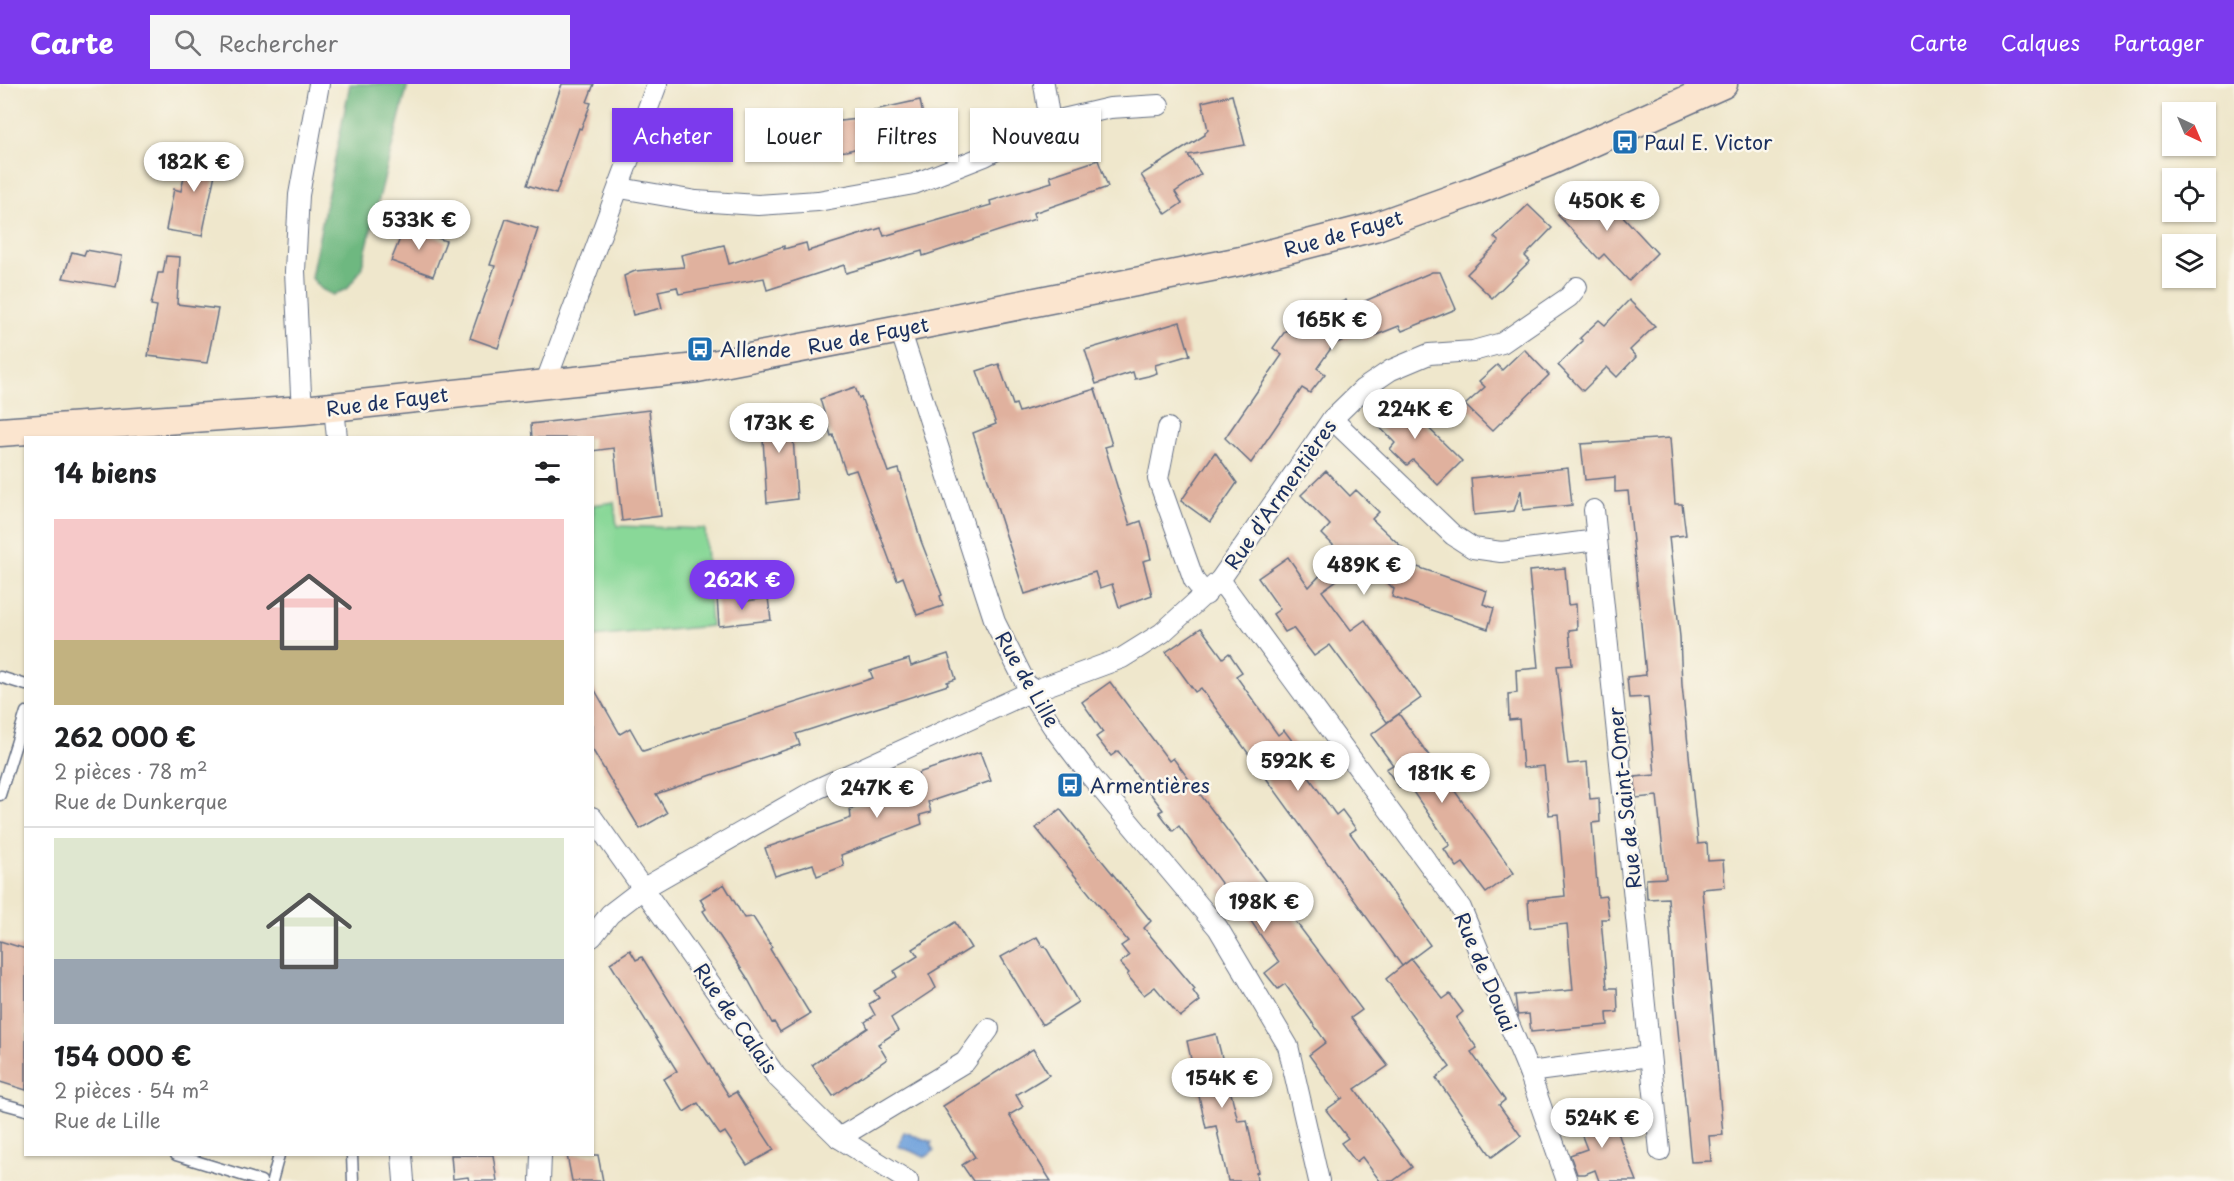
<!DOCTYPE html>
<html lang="fr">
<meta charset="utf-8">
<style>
:root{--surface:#fff;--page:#f6f6f6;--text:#202124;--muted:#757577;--line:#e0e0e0;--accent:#7c3aed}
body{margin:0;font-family:"Playpen Sans",sans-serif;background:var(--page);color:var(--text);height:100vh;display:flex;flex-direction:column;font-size:22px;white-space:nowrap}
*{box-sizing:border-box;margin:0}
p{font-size:20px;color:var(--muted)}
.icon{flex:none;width:33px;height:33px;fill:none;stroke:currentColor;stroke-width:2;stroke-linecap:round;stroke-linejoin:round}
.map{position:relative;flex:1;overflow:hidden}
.side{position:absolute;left:24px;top:352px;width:570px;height:720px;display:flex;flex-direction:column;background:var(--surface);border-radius:0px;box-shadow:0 2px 4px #0004}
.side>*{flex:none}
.hud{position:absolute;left:612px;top:24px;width:570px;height:54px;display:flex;gap:12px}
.needle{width:39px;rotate:136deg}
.buttons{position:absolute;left:2162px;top:18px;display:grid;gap:12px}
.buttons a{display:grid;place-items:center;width:54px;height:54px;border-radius:0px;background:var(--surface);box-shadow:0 2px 4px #0004;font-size:30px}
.price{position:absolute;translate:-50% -51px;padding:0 14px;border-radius:21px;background:#fff;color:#222;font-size:20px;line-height:39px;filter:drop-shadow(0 2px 3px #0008)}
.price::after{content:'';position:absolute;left:50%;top:36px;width:18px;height:14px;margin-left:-9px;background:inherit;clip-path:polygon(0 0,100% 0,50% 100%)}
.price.active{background:var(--accent);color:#fff}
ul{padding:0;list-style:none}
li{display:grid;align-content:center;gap:12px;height:318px;padding:0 30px}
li+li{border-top:2px solid var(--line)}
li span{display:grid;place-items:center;height:186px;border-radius:0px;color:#555}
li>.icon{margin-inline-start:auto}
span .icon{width:108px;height:108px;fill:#fffc;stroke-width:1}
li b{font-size:26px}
h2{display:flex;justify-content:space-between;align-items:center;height:72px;padding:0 30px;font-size:26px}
.pill{padding:0 21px;border-radius:0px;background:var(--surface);box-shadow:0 2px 4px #0004;font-size:21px;line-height:54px}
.pill.active{background:var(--accent);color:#fff}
header{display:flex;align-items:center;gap:36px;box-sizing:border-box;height:84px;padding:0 30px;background:var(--accent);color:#fff}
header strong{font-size:28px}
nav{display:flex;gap:33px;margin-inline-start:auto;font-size:21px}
.search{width:420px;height:54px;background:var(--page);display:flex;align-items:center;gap:15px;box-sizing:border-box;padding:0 21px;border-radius:0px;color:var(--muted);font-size:22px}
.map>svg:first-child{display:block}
.green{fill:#89d898;stroke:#52847b;stroke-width:1.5}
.forest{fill:#6eb880;stroke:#44746f;stroke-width:1.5}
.water{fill:#70a1db;stroke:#46689c;stroke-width:1.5}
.building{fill:#e0b19e}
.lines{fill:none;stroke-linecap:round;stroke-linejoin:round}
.service-casing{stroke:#656f84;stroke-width:13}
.minor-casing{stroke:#656f84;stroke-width:22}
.secondary-casing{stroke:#656f84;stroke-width:31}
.service{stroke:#fff;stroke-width:10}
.minor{stroke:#fff;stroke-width:20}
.secondary{stroke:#fbe5cf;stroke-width:28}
.labels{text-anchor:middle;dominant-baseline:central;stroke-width:5;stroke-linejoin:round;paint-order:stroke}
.poi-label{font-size:20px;fill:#1b2f5e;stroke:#fbf7ec;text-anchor:start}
.street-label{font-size:20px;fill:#1b2f5e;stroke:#fbf7ec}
</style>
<header>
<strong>Carte</strong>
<div class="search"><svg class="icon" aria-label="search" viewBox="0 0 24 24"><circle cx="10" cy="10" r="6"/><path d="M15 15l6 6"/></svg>Rechercher</div>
<nav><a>Carte</a><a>Calques</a><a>Partager</a></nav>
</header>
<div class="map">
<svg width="2234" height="1097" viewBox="0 0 2234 1097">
<rect width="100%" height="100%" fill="#fbf7ec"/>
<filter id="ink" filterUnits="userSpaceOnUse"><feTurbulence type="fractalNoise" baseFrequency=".0167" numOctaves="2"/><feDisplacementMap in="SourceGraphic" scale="12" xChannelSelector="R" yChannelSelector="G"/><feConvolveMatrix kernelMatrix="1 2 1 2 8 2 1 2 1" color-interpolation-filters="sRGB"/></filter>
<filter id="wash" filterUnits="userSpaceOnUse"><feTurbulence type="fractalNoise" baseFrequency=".008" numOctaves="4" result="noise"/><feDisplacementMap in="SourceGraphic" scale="24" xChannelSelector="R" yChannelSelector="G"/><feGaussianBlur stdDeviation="1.35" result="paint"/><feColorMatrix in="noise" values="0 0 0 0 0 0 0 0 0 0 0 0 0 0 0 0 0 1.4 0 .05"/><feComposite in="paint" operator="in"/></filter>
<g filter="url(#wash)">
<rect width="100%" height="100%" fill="#efe7cc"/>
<path class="green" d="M 614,418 L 617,442 L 705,445 L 711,542 L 593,553 L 593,421 Z"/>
<path class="forest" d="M 350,0 L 408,0 L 361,186 L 347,205 L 333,211 L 321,205 L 311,193 Z"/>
<path class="water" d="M 904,1048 L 932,1058 L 931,1061 L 934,1067 L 926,1073 L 898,1062 Z"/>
<g id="blocks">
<g class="building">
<path d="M 562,0 L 594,0 L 587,18 L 591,19 L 581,45 L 579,44 L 556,110 L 527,101 Z"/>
<path d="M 1232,11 L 1245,61 L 1188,71 L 1201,90 L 1175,108 L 1182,119 L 1166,130 L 1141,91 L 1205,51 L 1205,49 L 1208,46 L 1202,18 Z"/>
<path d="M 920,16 L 926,48 L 846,67 L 810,71 L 805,41 L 876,33 L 874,26 Z"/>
<path d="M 191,61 L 220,66 L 202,152 L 166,146 L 174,105 L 181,107 Z"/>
<path d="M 1098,76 L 1108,103 L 1033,129 L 1035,135 L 968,157 L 923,172 L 922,167 L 846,189 L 844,181 L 767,206 L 764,194 L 679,210 L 677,203 L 658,207 L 662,224 L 633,231 L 624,192 L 635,187 L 684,183 L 681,171 L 724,161 L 729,180 L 784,162 L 784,165 L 806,159 L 808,167 L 881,144 L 884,152 L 991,121 L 990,117 L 1052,98 L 1050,92 Z"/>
<path d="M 1592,99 L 1657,169 L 1629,197 L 1604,170 L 1599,175 L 1558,131 Z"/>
<path d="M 1528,121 L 1552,144 L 1525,172 L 1530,177 L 1492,214 L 1467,190 L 1499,158 L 1494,153 Z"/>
<path d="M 506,135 L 538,145 L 498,264 L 470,254 L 495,182 L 490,181 Z"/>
<path d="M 405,142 L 446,157 L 433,192 L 391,177 Z"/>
<path d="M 86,166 L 122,172 L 116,203 L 63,194 L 72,168 L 84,171 Z"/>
<path d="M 166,172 L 180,173 L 177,220 L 218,225 L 207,279 L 148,272 L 157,222 L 151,221 L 158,189 L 163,189 Z"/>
<path d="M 1432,188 L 1440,188 L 1456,225 L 1402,247 L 1399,242 L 1364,256 L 1361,249 L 1334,260 L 1317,284 L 1325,290 L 1310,309 L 1302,304 L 1251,379 L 1225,354 L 1282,271 L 1273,264 L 1286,246 L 1296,253 L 1309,233 L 1346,216 L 1349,224 Z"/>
<path d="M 1629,216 L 1655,242 L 1630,266 L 1636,273 L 1617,293 L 1607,283 L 1583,307 L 1558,281 L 1583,257 L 1580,254 L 1599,236 L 1605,241 Z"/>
<path d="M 1180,238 L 1190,271 L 1155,281 L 1157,289 L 1148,292 L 1135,295 L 1133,288 L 1096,300 L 1085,266 Z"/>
<path d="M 1524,265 L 1549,291 L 1492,347 L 1465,321 L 1485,303 L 1479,297 L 1497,281 L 1502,286 Z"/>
<path d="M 999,280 L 1013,321 L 1016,320 L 1019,328 L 1095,305 L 1112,361 L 1105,363 L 1122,418 L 1130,441 L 1141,437 L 1148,462 L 1151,475 L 1143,477 L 1152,511 L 1119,523 L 1112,500 L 1100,504 L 1095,488 L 1025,510 L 973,349 L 996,340 L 977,287 Z"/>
<path d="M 855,303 L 859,314 L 861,313 L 888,388 L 899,385 L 921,457 L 942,511 L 940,512 L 943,522 L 917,531 L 903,493 L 897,496 L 856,386 L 846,389 L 833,351 L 831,352 L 820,315 Z"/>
<path d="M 1394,310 L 1462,377 L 1438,401 L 1413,376 L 1407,381 L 1390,365 L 1395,359 L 1371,334 Z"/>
<path d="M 791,321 L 797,415 L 767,419 L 761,323 Z"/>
<path d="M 649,326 L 661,432 L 622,437 L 614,364 L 592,367 L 592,354 L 532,354 L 531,340 Z"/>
<path d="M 1670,354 L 1675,420 L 1682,420 L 1686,451 L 1669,453 L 1680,553 L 1682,601 L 1698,760 L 1707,759 L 1708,777 L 1723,776 L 1725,803 L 1702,805 L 1723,1051 L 1709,1052 L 1711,1077 L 1691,1078 L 1674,905 L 1668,814 L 1647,815 L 1646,795 L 1666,794 L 1657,712 L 1636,714 L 1635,693 L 1655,691 L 1648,613 L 1629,614 L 1627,593 L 1646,591 L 1628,407 L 1615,408 L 1615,393 L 1585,396 L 1581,360 Z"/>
<path d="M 1215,368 L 1237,399 L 1210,438 L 1181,417 Z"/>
<path d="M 1568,384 L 1572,421 L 1523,426 L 1521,406 L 1514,427 L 1474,431 L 1471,394 Z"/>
<path d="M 1326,387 L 1350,412 L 1356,406 L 1379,428 L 1372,435 L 1404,465 L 1394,475 L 1487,507 L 1483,520 L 1494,524 L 1488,545 L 1392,513 L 1394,505 L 1364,476 L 1322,507 L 1351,546 L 1365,536 L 1421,614 L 1387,638 L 1330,561 L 1314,572 L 1293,544 L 1285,548 L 1273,530 L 1280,525 L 1258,494 L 1288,473 L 1309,503 L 1341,469 L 1322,450 L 1330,441 L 1301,411 Z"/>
<path d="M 1565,484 L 1568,521 L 1576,520 L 1577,545 L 1569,546 L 1572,581 L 1557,582 L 1568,680 L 1587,678 L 1590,715 L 1599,714 L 1600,738 L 1592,739 L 1598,813 L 1606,812 L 1609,835 L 1601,835 L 1607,904 L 1617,904 L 1618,928 L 1607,929 L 1608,941 L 1531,948 L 1529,930 L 1518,931 L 1517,928 L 1515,911 L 1573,906 L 1567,840 L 1530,844 L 1528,816 L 1565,812 L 1558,730 L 1549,731 L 1544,682 L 1523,684 L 1519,635 L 1509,636 L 1508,610 L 1517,609 L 1516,586 L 1538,584 L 1529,487 Z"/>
<path d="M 739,511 L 740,518 L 768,514 L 771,536 L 719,542 L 717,513 Z"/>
<path d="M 1201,544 L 1223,574 L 1229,569 L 1242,588 L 1236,592 L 1278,651 L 1284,646 L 1299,666 L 1293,671 L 1336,731 L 1342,726 L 1356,745 L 1350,749 L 1430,861 L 1402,882 L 1201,604 L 1195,608 L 1166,568 Z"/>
<path d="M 948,570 L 956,595 L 947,598 L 948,601 L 796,650 L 800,661 L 656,710 L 667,729 L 640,745 L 592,665 L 592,601 L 620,650 L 630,644 L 643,667 L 873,594 L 870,587 L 909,575 L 911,582 Z"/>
<path d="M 1110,598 L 1169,677 L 1173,674 L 1362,926 L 1351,934 L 1388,982 L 1355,1005 L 1412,1083 L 1393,1097 L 1380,1097 L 1362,1073 L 1356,1078 L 1341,1059 L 1348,1054 L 1326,1026 L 1344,1013 L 1341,1015 L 1309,971 L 1326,958 L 1285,900 L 1278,905 L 1265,889 L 1279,878 L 1240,821 L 1233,826 L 1219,807 L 1224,803 L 1179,742 L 1173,747 L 1159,728 L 1163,726 L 1118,667 L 1111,672 L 1096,653 L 1103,648 L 1082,618 Z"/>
<path d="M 1399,630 L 1514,789 L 1486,809 L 1463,779 L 1457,783 L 1451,775 L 1444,765 L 1450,761 L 1407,699 L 1400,704 L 1386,685 L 1393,681 L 1371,651 Z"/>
<path d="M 980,668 L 991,697 L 928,718 L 931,728 L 920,731 L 922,740 L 841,771 L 844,782 L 817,792 L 813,780 L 775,792 L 765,764 L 851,734 L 850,725 L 920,700 L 918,689 Z"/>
<path d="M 1060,725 L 1151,837 L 1144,844 L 1195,905 L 1193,907 L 1200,917 L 1180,933 L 1155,903 L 1144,911 L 1127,891 L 1129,889 L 1120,879 L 1129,872 L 1121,862 L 1128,857 L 1036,744 Z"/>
<path d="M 724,800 L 744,834 L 753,833 L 772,863 L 770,865 L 810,930 L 780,948 L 774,938 L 772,939 L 746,892 L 703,827 L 706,825 L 700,815 Z"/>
<path d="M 955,838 L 971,864 L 929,890 L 936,904 L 891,934 L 898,947 L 878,960 L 887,975 L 833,1012 L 812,981 L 868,944 L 865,938 L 875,931 L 869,920 L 879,914 L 874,907 L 897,893 L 894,887 L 918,872 L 913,865 Z"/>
<path d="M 1037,853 L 1043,863 L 1045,862 L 1078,918 L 1042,941 L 1001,873 Z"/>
<path d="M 0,857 L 26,865 L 26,1006 L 0,998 Z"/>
<path d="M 630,866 L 636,876 L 642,873 L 729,1012 L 736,1008 L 774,1066 L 747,1081 L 725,1048 L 720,1051 L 698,1019 L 684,1028 L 664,995 L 677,987 L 610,879 Z"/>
<path d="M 1411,875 L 1443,915 L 1450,910 L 1463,928 L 1456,934 L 1477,964 L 1471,968 L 1505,1016 L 1499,1021 L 1521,1052 L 1492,1073 L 1436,994 L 1450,983 L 1386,895 Z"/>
<path d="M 1216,950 L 1238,1037 L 1247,1036 L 1258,1088 L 1256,1089 L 1257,1097 L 1228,1097 L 1216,1042 L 1206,1044 L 1187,957 Z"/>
<path d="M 1033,965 L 1049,991 L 1016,1011 L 1023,1023 L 1009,1031 L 1051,1097 L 973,1097 L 962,1081 L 975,1073 L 943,1022 Z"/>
<path d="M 1608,1022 L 1624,1065 L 1637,1097 L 1599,1097 L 1595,1086 L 1585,1090 L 1577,1090 L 1570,1071 L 1587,1065 L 1575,1034 Z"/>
<path d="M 451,1071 L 493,1071 L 497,1097 L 469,1097 L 468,1093 L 453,1095 Z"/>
<path d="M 567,1071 L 598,1071 L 603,1097 L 572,1097 Z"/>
</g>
</g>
</g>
<g filter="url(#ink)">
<use href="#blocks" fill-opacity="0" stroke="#656f84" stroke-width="1.5"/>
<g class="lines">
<defs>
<g id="service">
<path d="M 0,593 L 26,601"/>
<path d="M 0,711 L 26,628"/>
<path d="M 0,1019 L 26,1026"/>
<path d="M 176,1071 L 261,1097"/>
<path d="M 352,1071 L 353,1097"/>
<path d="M 272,1097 L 279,1071"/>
</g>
<g id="minor">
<path d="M 1044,0 L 1050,38"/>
<path d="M 620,104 L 696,117 L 758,121 L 818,117 L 914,100 L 985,72 L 1050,38 L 1110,24 L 1159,21"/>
<path d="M 900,245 L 995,538 L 1030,608 L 1053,643 L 1088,689 L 1218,844 L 1288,962 L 1319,1097"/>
<path d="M 545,300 L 657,0"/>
<path d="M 334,323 L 337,354"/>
<path d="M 304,326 L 301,310 L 295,187 L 299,111 L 319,0"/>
<path d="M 1332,335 L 1453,451 L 1473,464 L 1501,468 L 1597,456"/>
<path d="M 1168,344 L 1158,395 L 1194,496 L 1206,511"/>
<path d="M 1594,426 L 1660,1067"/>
<path d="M 1220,496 L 1461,824 L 1529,988 L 1567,1097"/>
<path d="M 592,733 L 776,992 L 839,1054 L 908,1097"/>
<path d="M 592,853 L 610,830 L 644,804 L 817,705 L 1030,608 L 1122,574 L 1162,549 L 1220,496 L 1332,335 L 1363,305 L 1391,286 L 1429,270 L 1473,267 L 1502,259 L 1569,213 L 1577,203"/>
<path d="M 1529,988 L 1650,972"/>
<path d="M 839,1054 L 965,978 L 989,945"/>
<path d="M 402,1071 L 404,1097"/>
<path d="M 540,1097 L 541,1071"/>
</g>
<path id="secondary" d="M 0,348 L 304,326 L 697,284 L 900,245 L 1241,177 L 1374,143 L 1472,108 L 1548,78 L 1723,0"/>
</defs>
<use href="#service" class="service-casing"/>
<use href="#minor" class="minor-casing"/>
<use href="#secondary" class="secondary-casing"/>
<use href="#service" class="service"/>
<use href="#minor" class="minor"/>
<use href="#secondary" class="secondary"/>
</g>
</g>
<defs>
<symbol id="bus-square" viewBox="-11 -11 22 22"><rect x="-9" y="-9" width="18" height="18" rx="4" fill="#1f6fb2" stroke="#fbf7ec"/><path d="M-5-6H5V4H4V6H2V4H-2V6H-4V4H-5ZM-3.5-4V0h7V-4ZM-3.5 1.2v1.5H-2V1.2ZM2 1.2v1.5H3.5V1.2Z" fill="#fff"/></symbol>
</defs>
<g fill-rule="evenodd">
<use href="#bus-square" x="1610" y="43" width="30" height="30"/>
<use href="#bus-square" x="685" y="250" width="30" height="30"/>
<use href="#bus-square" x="1055" y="686" width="30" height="30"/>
</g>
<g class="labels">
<g class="poi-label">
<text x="1644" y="58">Paul E. Victor</text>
<text x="720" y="265">Allende</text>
<text x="1090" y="701">Armentières</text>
</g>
<g class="street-label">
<text transform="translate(1343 149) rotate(-16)">Rue de Fayet</text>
<text transform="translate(868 251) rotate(-11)">Rue de Fayet</text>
<text transform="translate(387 317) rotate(-7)">Rue de Fayet</text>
<text transform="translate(1280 410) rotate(-55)">Rue d'Armentières</text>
<text transform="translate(1028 595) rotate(60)">Rue de Lille</text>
<text transform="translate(1624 714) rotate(-96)">Rue de Saint-Omer</text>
<text transform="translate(1486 888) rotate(67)">Rue de Douai</text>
<text transform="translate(736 934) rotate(55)">Rue de Calais</text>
</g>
</g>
</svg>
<div class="buttons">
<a><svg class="needle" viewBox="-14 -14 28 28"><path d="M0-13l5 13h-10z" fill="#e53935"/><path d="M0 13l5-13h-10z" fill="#757577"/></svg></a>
<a><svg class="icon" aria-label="locate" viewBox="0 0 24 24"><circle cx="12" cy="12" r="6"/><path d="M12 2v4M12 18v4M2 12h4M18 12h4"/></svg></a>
<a><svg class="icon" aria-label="layers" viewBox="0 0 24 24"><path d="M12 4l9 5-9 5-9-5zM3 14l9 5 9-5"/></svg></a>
</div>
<b class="price" style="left:194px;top:109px">182K €</b>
<b class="price" style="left:1607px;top:148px">450K €</b>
<b class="price" style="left:419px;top:167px">533K €</b>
<b class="price" style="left:1332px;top:267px">165K €</b>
<b class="price" style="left:1415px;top:356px">224K €</b>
<b class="price" style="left:779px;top:370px">173K €</b>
<b class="price" style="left:1364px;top:512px">489K €</b>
<b class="price active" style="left:742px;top:527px">262K €</b>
<b class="price" style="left:1298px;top:708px">592K €</b>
<b class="price" style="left:1442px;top:720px">181K €</b>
<b class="price" style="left:877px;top:735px">247K €</b>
<b class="price" style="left:1264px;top:849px">198K €</b>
<b class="price" style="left:1222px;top:1025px">154K €</b>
<b class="price" style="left:1602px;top:1065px">524K €</b>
<div class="hud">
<a class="pill active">Acheter</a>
<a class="pill">Louer</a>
<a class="pill">Filtres</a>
<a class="pill">Nouveau</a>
</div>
<section class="side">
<h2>14 biens<svg class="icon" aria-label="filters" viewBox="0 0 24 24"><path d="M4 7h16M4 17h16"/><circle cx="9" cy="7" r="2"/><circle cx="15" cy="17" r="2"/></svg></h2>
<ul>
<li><span style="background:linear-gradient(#f6c9c9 65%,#c2b280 0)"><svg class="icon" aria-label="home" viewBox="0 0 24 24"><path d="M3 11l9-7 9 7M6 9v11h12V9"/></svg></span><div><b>262 000 €</b><p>2 pièces · 78 m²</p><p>Rue de Dunkerque</p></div></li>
<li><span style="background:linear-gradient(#dfe7d0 65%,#9aa5b1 0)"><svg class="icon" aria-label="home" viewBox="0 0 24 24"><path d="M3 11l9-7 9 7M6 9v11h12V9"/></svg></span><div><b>154 000 €</b><p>2 pièces · 54 m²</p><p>Rue de Lille</p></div></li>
</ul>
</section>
</div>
